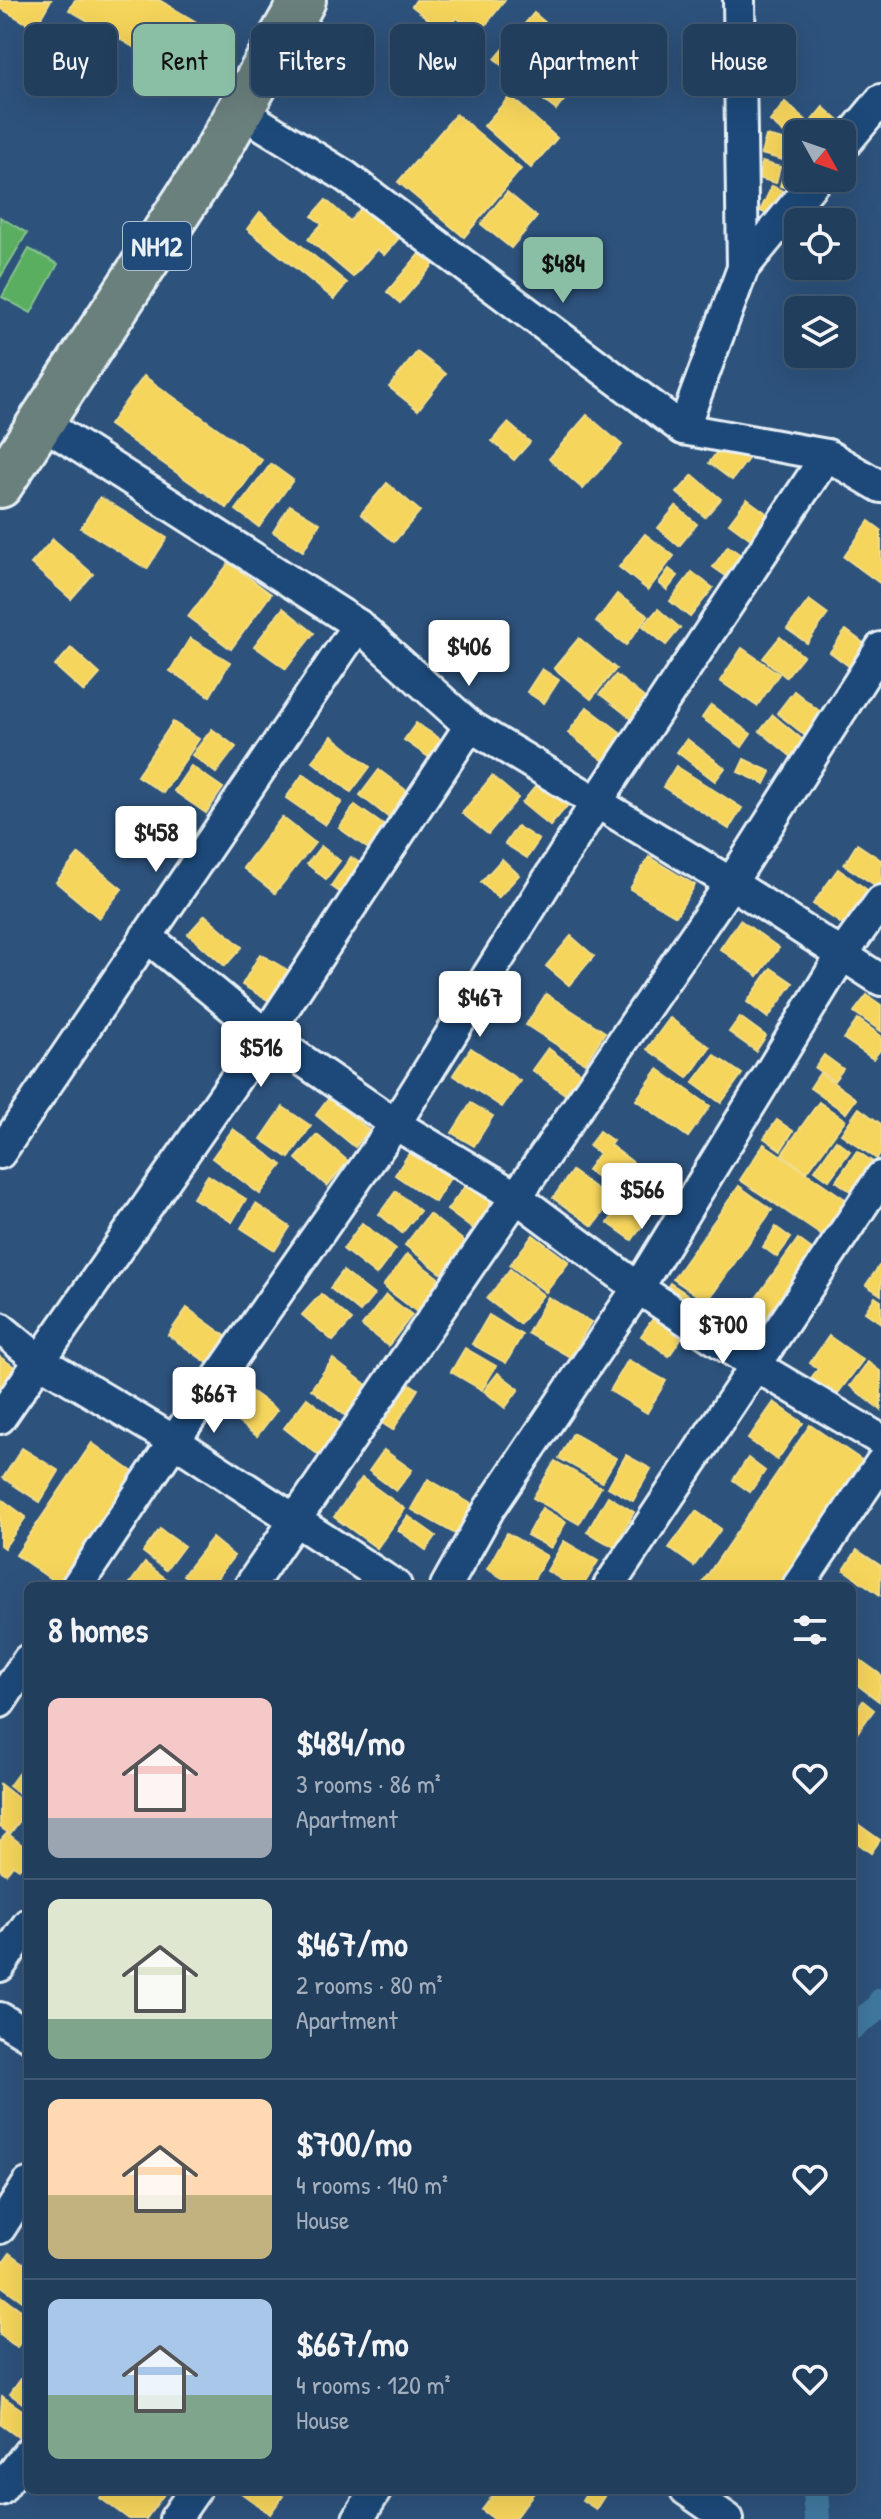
<!DOCTYPE html>
<meta charset="utf-8">
<style>
:root{--surface:#223e5d;--page:#2a4563;--text:#f1f3f6;--muted:#a2aebc;--line:#3f5772;--accent:#8abfa5}
body{margin:0;font-family:"Patrick Hand",sans-serif;background:var(--page);color:var(--text);height:100vh;display:flex;flex-direction:column;font-size:30px;white-space:nowrap}
*{box-sizing:border-box;margin:0}
p{font-size:26px;color:var(--muted)}
.icon{flex:none;width:44px;height:44px;fill:none;stroke:currentColor;stroke-width:2;stroke-linecap:round;stroke-linejoin:round}
.map{position:relative;flex:1;overflow:hidden}
.panel{position:absolute;left:24px;top:1582px;width:832px;height:912px;display:flex;flex-direction:column;background:var(--surface);border-radius:12px;box-shadow:0 8px 32px #0002,0 0 0 2px var(--line)}
.panel>*{flex:none}
.hud{position:absolute;left:24px;top:24px;width:834px;height:72px;display:flex;gap:16px}
.needle{width:52px;rotate:130deg}
.buttons{position:absolute;left:784px;top:120px;display:grid;gap:16px}
.buttons a{display:grid;place-items:center;width:72px;height:72px;border-radius:12px;background:var(--surface);box-shadow:0 8px 32px #0002,0 0 0 2px var(--line);font-size:40px}
.price{position:absolute;translate:-50% -68px;padding:0 18px;border-radius:8px;background:#fff;color:#222;font-size:26px;line-height:52px;filter:drop-shadow(0 2px 4px #0008)}
.price::after{content:'';position:absolute;left:50%;top:48px;width:24px;height:18px;margin-left:-12px;background:inherit;clip-path:polygon(0 0,100% 0,50% 100%)}
.price.current{background:var(--accent);color:#111}
ul{padding:0;list-style:none}
li{display:flex;align-items:center;gap:24px;height:200px;padding:0 24px}
li+li{border-top:2px solid var(--line)}
li span{display:grid;place-items:center;flex:none;width:224px;height:160px;border-radius:12px;color:#555}
li>.icon{margin-inline-start:auto}
span .icon{width:96px;height:96px;fill:#fffc;stroke-width:1}
li b{font-size:34px}
h2{display:flex;justify-content:space-between;align-items:center;height:96px;padding:0 24px;font-size:34px}
.chip{padding:0 28px;border-radius:12px;background:var(--surface);box-shadow:0 8px 32px #0002,0 0 0 2px var(--line);font-size:28px;line-height:72px}
.chip.current{background:var(--accent);color:#111}
.map>svg:first-child{display:block}
.homes{fill:#f6d55c;stroke:#f2dd8b;stroke-width:2}
.public{fill:#5aae61;stroke:#85c28e;stroke-width:2}
.lines{fill:none;stroke-linecap:round;stroke-linejoin:round}
.canal{stroke:#41789e;stroke-width:26}
.minor-casing{stroke:#e8f1f8;stroke-width:36}
.highway-casing{stroke:#e8f1f8;stroke-width:50}
.minor{stroke:#1f4a7a;stroke-width:30}
.highway{stroke:#6a807d;stroke-width:44}
.labels{text-anchor:middle;dominant-baseline:central;stroke-width:8;stroke-linejoin:round;paint-order:stroke}
.shield{fill:#1f4a7a;stroke:#acbfd2;stroke-width:2}
.shield-label{font-size:28px;font-weight:bold;fill:#e8f1f8}
</style>
<div class="map">
<svg width="881" height="2519" viewBox="0 0 881 2519">
<rect width="100%" height="100%" fill="#2d527c"/>
<filter id="ink" filterUnits="userSpaceOnUse"><feTurbulence type="fractalNoise" baseFrequency=".0125" numOctaves="2"/><feDisplacementMap in="SourceGraphic" scale="16" xChannelSelector="R" yChannelSelector="G"/><feConvolveMatrix kernelMatrix="1 2 1 2 8 2 1 2 1" color-interpolation-filters="sRGB"/></filter>
<g filter="url(#ink)">
<g class="homes">
<path d="M 0,0 L 51,0 L 35,28 L 0,8 Z"/>
<path d="M 75,0 L 159,0 L 200,24 L 173,70 L 69,10 Z"/>
<path d="M 416,0 L 505,0 L 478,35 L 457,18 L 446,33 L 412,6 Z"/>
<path d="M 534,13 L 566,40 L 528,86 L 495,59 Z"/>
<path d="M 571,42 L 595,63 L 556,110 L 531,90 Z"/>
<path d="M 510,96 L 557,138 L 531,168 L 484,126 Z"/>
<path d="M 785,102 L 815,128 L 810,134 L 798,134 L 798,145 L 770,121 Z"/>
<path d="M 823,107 L 845,126 L 838,134 L 829,134 L 812,120 Z"/>
<path d="M 456,114 L 521,169 L 464,237 L 398,182 Z"/>
<path d="M 766,136 L 792,142 L 787,161 L 761,154 Z"/>
<path d="M 762,162 L 780,167 L 776,183 L 758,178 Z"/>
<path d="M 787,163 L 798,166 L 800,192 L 780,186 Z"/>
<path d="M 772,186 L 789,194 L 778,219 L 760,211 Z"/>
<path d="M 507,192 L 537,217 L 511,248 L 481,224 Z"/>
<path d="M 326,200 L 350,221 L 363,206 L 399,238 L 384,255 L 377,249 L 353,277 L 308,239 L 322,224 L 312,216 Z"/>
<path d="M 260,212 L 347,283 L 334,299 L 247,229 Z"/>
<path d="M 420,253 L 434,264 L 400,303 L 387,292 Z"/>
<path d="M 417,352 L 446,374 L 418,410 L 389,387 Z"/>
<path d="M 144,376 L 262,460 L 227,508 L 109,425 Z"/>
<path d="M 587,415 L 622,445 L 583,489 L 549,459 Z"/>
<path d="M 508,423 L 530,442 L 514,460 L 492,441 Z"/>
<path d="M 724,442 L 748,459 L 732,480 L 709,463 Z"/>
<path d="M 271,464 L 293,480 L 259,527 L 236,510 Z"/>
<path d="M 693,475 L 721,499 L 705,517 L 677,493 Z"/>
<path d="M 387,483 L 420,511 L 394,542 L 361,514 Z"/>
<path d="M 100,497 L 167,538 L 147,569 L 81,528 Z"/>
<path d="M 747,499 L 777,521 L 759,545 L 729,523 Z"/>
<path d="M 290,505 L 320,523 L 303,551 L 273,532 Z"/>
<path d="M 676,506 L 697,524 L 679,546 L 658,528 Z"/>
<path d="M 869,521 L 881,530 L 881,584 L 844,557 Z"/>
<path d="M 645,534 L 674,556 L 648,590 L 619,567 Z"/>
<path d="M 53,539 L 93,574 L 71,599 L 31,564 Z"/>
<path d="M 728,546 L 744,557 L 729,578 L 713,567 Z"/>
<path d="M 229,563 L 271,594 L 231,649 L 188,617 Z"/>
<path d="M 669,569 L 678,576 L 667,590 L 659,583 Z"/>
<path d="M 692,572 L 713,588 L 690,617 L 670,601 Z"/>
<path d="M 617,594 L 648,616 L 626,645 L 596,622 Z"/>
<path d="M 809,600 L 828,614 L 807,643 L 787,629 Z"/>
<path d="M 283,608 L 314,633 L 286,669 L 254,646 Z"/>
<path d="M 658,609 L 680,628 L 666,645 L 643,626 Z"/>
<path d="M 846,630 L 870,648 L 854,670 L 830,652 Z"/>
<path d="M 780,637 L 803,656 L 786,677 L 763,658 Z"/>
<path d="M 190,638 L 230,662 L 210,696 L 170,671 Z"/>
<path d="M 579,638 L 616,669 L 591,699 L 554,668 Z"/>
<path d="M 71,648 L 100,674 L 84,692 L 55,666 Z"/>
<path d="M 742,648 L 779,674 L 757,706 L 720,681 Z"/>
<path d="M 542,669 L 559,680 L 544,703 L 527,692 Z"/>
<path d="M 616,675 L 647,700 L 632,719 L 600,694 Z"/>
<path d="M 794,691 L 823,714 L 813,726 L 823,733 L 815,743 L 777,713 Z"/>
<path d="M 711,705 L 751,734 L 742,747 L 702,718 Z"/>
<path d="M 587,707 L 628,738 L 608,764 L 568,733 Z"/>
<path d="M 773,715 L 810,746 L 798,762 L 760,731 Z"/>
<path d="M 173,722 L 199,739 L 163,793 L 137,776 Z"/>
<path d="M 416,723 L 445,742 L 433,760 L 404,740 Z"/>
<path d="M 212,729 L 236,747 L 216,773 L 192,755 Z"/>
<path d="M 332,736 L 370,767 L 351,792 L 312,761 Z"/>
<path d="M 687,739 L 725,768 L 715,781 L 677,752 Z"/>
<path d="M 744,759 L 771,772 L 765,784 L 738,772 Z"/>
<path d="M 191,766 L 223,788 L 206,813 L 174,791 Z"/>
<path d="M 676,766 L 742,808 L 729,829 L 663,787 Z"/>
<path d="M 379,770 L 407,791 L 388,817 L 360,795 Z"/>
<path d="M 303,774 L 342,802 L 325,825 L 286,798 Z"/>
<path d="M 492,776 L 518,798 L 488,834 L 462,813 Z"/>
<path d="M 539,782 L 567,806 L 550,826 L 522,803 Z"/>
<path d="M 355,805 L 386,827 L 370,850 L 339,828 Z"/>
<path d="M 282,817 L 315,843 L 275,893 L 243,868 Z"/>
<path d="M 517,826 L 539,840 L 527,858 L 505,844 Z"/>
<path d="M 857,844 L 881,860 L 881,889 L 844,865 Z"/>
<path d="M 321,846 L 340,861 L 326,879 L 307,864 Z"/>
<path d="M 79,854 L 122,889 L 99,918 L 56,882 Z"/>
<path d="M 351,857 L 368,869 L 348,898 L 331,886 Z"/>
<path d="M 649,857 L 695,885 L 676,916 L 630,889 Z"/>
<path d="M 502,859 L 519,875 L 498,898 L 481,882 Z"/>
<path d="M 838,869 L 877,897 L 853,932 L 813,904 Z"/>
<path d="M 205,915 L 242,947 L 225,966 L 188,934 Z"/>
<path d="M 740,920 L 779,948 L 758,976 L 720,949 Z"/>
<path d="M 571,936 L 594,956 L 569,985 L 546,966 Z"/>
<path d="M 260,954 L 291,972 L 273,1003 L 242,985 Z"/>
<path d="M 771,968 L 793,983 L 768,1018 L 747,1002 Z"/>
<path d="M 546,994 L 605,1032 L 585,1063 L 526,1025 Z"/>
<path d="M 867,995 L 881,1005 L 881,1031 L 854,1012 Z"/>
<path d="M 740,1017 L 766,1036 L 756,1051 L 729,1032 Z"/>
<path d="M 670,1018 L 710,1047 L 688,1078 L 647,1049 Z"/>
<path d="M 858,1019 L 881,1036 L 881,1049 L 873,1059 L 844,1039 Z"/>
<path d="M 471,1048 L 520,1081 L 502,1107 L 453,1075 Z"/>
<path d="M 548,1048 L 581,1073 L 565,1094 L 532,1070 Z"/>
<path d="M 714,1055 L 742,1074 L 721,1103 L 693,1083 Z"/>
<path d="M 824,1055 L 843,1069 L 834,1081 L 815,1068 Z"/>
<path d="M 658,1069 L 710,1106 L 688,1137 L 636,1100 Z"/>
<path d="M 820,1073 L 856,1099 L 846,1113 L 810,1088 Z"/>
<path d="M 329,1098 L 369,1130 L 355,1147 L 316,1115 Z"/>
<path d="M 819,1102 L 845,1120 L 807,1172 L 782,1154 Z"/>
<path d="M 471,1103 L 493,1116 L 474,1146 L 452,1133 Z"/>
<path d="M 283,1107 L 311,1126 L 289,1158 L 261,1139 Z"/>
<path d="M 859,1108 L 881,1124 L 881,1153 L 877,1159 L 841,1134 Z"/>
<path d="M 777,1120 L 793,1131 L 781,1150 L 764,1138 Z"/>
<path d="M 233,1129 L 282,1165 L 260,1194 L 212,1158 Z"/>
<path d="M 599,1131 L 613,1141 L 610,1145 L 634,1163 L 615,1190 L 587,1170 L 599,1153 L 589,1146 Z"/>
<path d="M 317,1135 L 348,1161 L 327,1186 L 296,1159 Z"/>
<path d="M 836,1140 L 850,1151 L 829,1180 L 815,1170 Z"/>
<path d="M 764,1144 L 854,1205 L 830,1241 L 740,1180 Z"/>
<path d="M 857,1151 L 880,1167 L 859,1197 L 836,1181 Z"/>
<path d="M 410,1152 L 450,1178 L 435,1202 L 395,1175 Z"/>
<path d="M 572,1171 L 612,1200 L 593,1226 L 553,1198 Z"/>
<path d="M 208,1175 L 246,1199 L 232,1222 L 193,1198 Z"/>
<path d="M 469,1181 L 503,1207 L 481,1235 L 447,1210 Z"/>
<path d="M 633,1185 L 651,1197 L 644,1208 L 626,1195 Z"/>
<path d="M 739,1186 L 772,1210 L 707,1302 L 673,1279 Z"/>
<path d="M 396,1191 L 420,1211 L 402,1233 L 379,1214 Z"/>
<path d="M 624,1199 L 649,1216 L 632,1240 L 608,1223 Z"/>
<path d="M 256,1204 L 290,1227 L 275,1250 L 241,1228 Z"/>
<path d="M 429,1214 L 469,1245 L 445,1276 L 405,1245 Z"/>
<path d="M 362,1223 L 396,1249 L 376,1275 L 343,1249 Z"/>
<path d="M 776,1227 L 791,1238 L 777,1257 L 763,1247 Z"/>
<path d="M 533,1235 L 569,1262 L 546,1292 L 510,1265 Z"/>
<path d="M 798,1239 L 820,1255 L 761,1338 L 739,1322 Z"/>
<path d="M 407,1254 L 445,1283 L 421,1315 L 383,1286 Z"/>
<path d="M 879,1266 L 881,1268 L 881,1295 L 866,1285 Z"/>
<path d="M 510,1269 L 543,1295 L 520,1324 L 487,1299 Z"/>
<path d="M 343,1271 L 374,1295 L 360,1312 L 330,1288 Z"/>
<path d="M 670,1283 L 707,1307 L 698,1322 L 661,1298 Z"/>
<path d="M 321,1294 L 352,1320 L 333,1341 L 302,1315 Z"/>
<path d="M 386,1295 L 412,1315 L 388,1346 L 362,1326 Z"/>
<path d="M 548,1297 L 591,1322 L 570,1357 L 528,1333 Z"/>
<path d="M 875,1297 L 881,1301 L 881,1323 L 865,1312 Z"/>
<path d="M 187,1308 L 231,1340 L 212,1366 L 168,1335 Z"/>
<path d="M 656,1314 L 684,1334 L 669,1356 L 641,1336 Z"/>
<path d="M 489,1315 L 522,1335 L 506,1363 L 472,1344 Z"/>
<path d="M 829,1336 L 863,1360 L 832,1401 L 807,1383 L 818,1369 L 810,1363 Z"/>
<path d="M 465,1348 L 496,1366 L 482,1390 L 451,1372 Z"/>
<path d="M 0,1357 L 22,1372 L 0,1404 Z"/>
<path d="M 333,1359 L 368,1386 L 346,1416 L 311,1389 Z"/>
<path d="M 628,1360 L 666,1381 L 647,1413 L 610,1391 Z"/>
<path d="M 868,1362 L 881,1372 L 881,1410 L 850,1386 Z"/>
<path d="M 498,1373 L 519,1389 L 505,1408 L 484,1391 Z"/>
<path d="M 396,1375 L 418,1389 L 393,1430 L 371,1416 Z"/>
<path d="M 248,1389 L 277,1410 L 257,1436 L 228,1415 Z"/>
<path d="M 307,1398 L 348,1430 L 325,1460 L 284,1428 Z"/>
<path d="M 774,1402 L 803,1423 L 777,1460 L 748,1439 Z"/>
<path d="M 810,1425 L 866,1463 L 781,1586 L 700,1586 Z"/>
<path d="M 573,1433 L 616,1458 L 602,1482 L 559,1458 Z"/>
<path d="M 92,1443 L 140,1477 L 66,1586 L 61,1586 L 16,1555 Z"/>
<path d="M 22,1448 L 59,1471 L 40,1502 L 3,1478 Z"/>
<path d="M 384,1450 L 412,1470 L 396,1491 L 369,1471 Z"/>
<path d="M 626,1455 L 651,1469 L 633,1501 L 608,1487 Z"/>
<path d="M 748,1458 L 765,1471 L 750,1492 L 733,1480 Z"/>
<path d="M 555,1461 L 601,1487 L 579,1524 L 533,1498 Z"/>
<path d="M 362,1478 L 405,1509 L 377,1548 L 334,1517 Z"/>
<path d="M 428,1479 L 475,1506 L 457,1535 L 411,1509 Z"/>
<path d="M 608,1496 L 634,1512 L 614,1547 L 587,1532 Z"/>
<path d="M 0,1498 L 26,1517 L 4,1548 L 0,1545 Z"/>
<path d="M 542,1508 L 566,1522 L 551,1548 L 527,1535 Z"/>
<path d="M 696,1511 L 721,1529 L 694,1566 L 669,1548 Z"/>
<path d="M 408,1516 L 436,1536 L 426,1550 L 398,1530 Z"/>
<path d="M 160,1529 L 184,1546 L 166,1570 L 143,1552 Z"/>
<path d="M 507,1533 L 547,1556 L 530,1586 L 516,1586 L 487,1569 Z"/>
<path d="M 212,1538 L 234,1556 L 211,1586 L 198,1586 L 183,1575 Z"/>
<path d="M 564,1541 L 598,1561 L 583,1586 L 572,1586 L 547,1571 Z"/>
<path d="M 857,1550 L 881,1566 L 880,1595 L 844,1570 Z"/>
<path d="M 145,1563 L 176,1586 L 128,1586 Z"/>
<path d="M 852,1654 L 881,1675 L 879,1701 L 852,1681 Z"/>
<path d="M 863,1701 L 874,1710 L 852,1740 L 852,1717 Z"/>
<path d="M 23,1767 L 28,1771 L 28,1800 L 9,1786 Z"/>
<path d="M 0,1784 L 28,1806 L 28,1810 L 10,1834 L 0,1827 Z"/>
<path d="M 855,1822 L 880,1840 L 871,1853 L 852,1839 L 852,1826 Z"/>
<path d="M 7,1833 L 26,1848 L 23,1852 L 28,1857 L 19,1869 L 13,1865 L 6,1874 L 0,1870 L 0,1841 Z"/>
<path d="M 10,2253 L 28,2266 L 28,2305 L 0,2285 L 0,2267 Z"/>
<path d="M 0,2295 L 28,2315 L 28,2332 L 17,2347 L 0,2335 Z"/>
<path d="M 28,2369 L 28,2407 L 10,2394 Z"/>
<path d="M 2,2396 L 28,2414 L 28,2423 L 18,2437 L 0,2424 Z"/>
<path d="M 105,2490 L 167,2490 L 146,2519 L 129,2519 L 100,2498 Z"/>
<path d="M 237,2490 L 274,2490 L 283,2496 L 270,2514 Z"/>
<path d="M 497,2490 L 536,2490 L 514,2519 L 494,2519 L 482,2510 Z"/>
<path d="M 588,2490 L 608,2490 L 596,2509 L 582,2500 Z"/>
</g>
<g class="public">
<path d="M 0,217 L 27,233 L 0,278 Z"/>
<path d="M 29,249 L 58,264 L 31,313 L 2,297 Z"/>
</g>
<g class="lines">
<g class="canal">
<path d="M 852,2027 L 878,2008 L 881,2001"/>
<path d="M 815,2490 L 817,2519"/>
</g>
<defs>
<g id="minor">
<path d="M 739,0 L 743,268"/>
<path d="M 240,111 L 345,176 L 683,429 L 827,455 L 881,487"/>
<path d="M 842,147 L 881,100"/>
<path d="M 41,422 L 358,625 L 470,726 L 731,883 L 881,980"/>
<path d="M 683,429 L 743,268 L 817,178"/>
<path d="M 146,936 L 266,1035 L 395,1124 L 515,1196 L 638,1288 L 756,1366 L 881,1440"/>
<path d="M 0,1153 L 358,625"/>
<path d="M 0,1328 L 40,1361 L 174,1441 L 396,1586"/>
<path d="M 0,1418 L 266,1035 L 470,726"/>
<path d="M 77,1586 L 174,1441 L 395,1124 L 596,803 L 827,455"/>
<path d="M 250,1586 L 731,883 L 881,648"/>
<path d="M 446,1586 L 489,1509 L 638,1288 L 842,955 L 881,901"/>
<path d="M 609,1586 L 881,1177"/>
<path d="M 798,1586 L 881,1463"/>
<path d="M 0,1702 L 28,1660"/>
<path d="M 0,1966 L 28,1924"/>
<path d="M 0,2018 L 28,2035"/>
<path d="M 0,2228 L 28,2184"/>
<path d="M 0,2490 L 28,2453"/>
<path d="M 686,2490 L 728,2519"/>
<path d="M 175,2519 L 195,2490"/>
<path d="M 358,2519 L 376,2490"/>
</g>
<path id="highway" d="M 0,485 L 209,165 L 303,0"/>
</defs>
<use href="#minor" class="minor-casing"/>
<use href="#highway" class="highway-casing"/>
<use href="#minor" class="minor"/>
<use href="#highway" class="highway"/>
</g>
</g>
<g class="labels">
<rect class="shield" x="123" y="222" width="68" height="48" rx="6"/>
<g class="shield-label">
<text x="157" y="246">NH12</text>
</g>
</g>
</svg>
<div class="buttons">
<a><svg class="needle" viewBox="-14 -14 28 28"><path d="M0-13l5 13h-10z" fill="#e53935"/><path d="M0 13l5-13h-10z" fill="#a2aebc"/></svg></a>
<a><svg class="icon" aria-label="locate" viewBox="0 0 24 24"><circle cx="12" cy="12" r="6"/><path d="M12 2v4M12 18v4M2 12h4M18 12h4"/></svg></a>
<a><svg class="icon" aria-label="layers" viewBox="0 0 24 24"><path d="M12 4l9 5-9 5-9-5zM3 14l9 5 9-5"/></svg></a>
</div>
<b class="price current" style="left:563px;top:305px">$484</b>
<b class="price" style="left:469px;top:688px">$406</b>
<b class="price" style="left:156px;top:874px">$458</b>
<b class="price" style="left:480px;top:1039px">$467</b>
<b class="price" style="left:261px;top:1089px">$516</b>
<b class="price" style="left:642px;top:1231px">$566</b>
<b class="price" style="left:723px;top:1366px">$700</b>
<b class="price" style="left:214px;top:1435px">$667</b>
<div class="hud">
<a class="chip">Buy</a>
<a class="chip current">Rent</a>
<a class="chip">Filters</a>
<a class="chip">New</a>
<a class="chip">Apartment</a>
<a class="chip">House</a>
</div>
<section class="panel">
<h2>8 homes<svg class="icon" aria-label="filters" viewBox="0 0 24 24"><path d="M4 7h16M4 17h16"/><circle cx="9" cy="7" r="2"/><circle cx="15" cy="17" r="2"/></svg></h2>
<ul>
<li><span style="background:linear-gradient(#f6c9c9 75%,#9aa5b1 0)"><svg class="icon" aria-label="home" viewBox="0 0 24 24"><path d="M3 11l9-7 9 7M6 9v11h12V9"/></svg></span><div><b>$484/mo</b><p>3 rooms · 86 m²</p><p>Apartment</p></div><svg class="icon" aria-label="heart" viewBox="0 0 24 24"><path d="M12 20l-8-8c-3-5 5-10 8-4 3-6 11-1 8 4z"/></svg></li>
<li><span style="background:linear-gradient(#dfe7d0 75%,#7fa58c 0)"><svg class="icon" aria-label="home" viewBox="0 0 24 24"><path d="M3 11l9-7 9 7M6 9v11h12V9"/></svg></span><div><b>$467/mo</b><p>2 rooms · 80 m²</p><p>Apartment</p></div><svg class="icon" aria-label="heart" viewBox="0 0 24 24"><path d="M12 20l-8-8c-3-5 5-10 8-4 3-6 11-1 8 4z"/></svg></li>
<li><span style="background:linear-gradient(#ffd9b3 60%,#c2b280 0)"><svg class="icon" aria-label="home" viewBox="0 0 24 24"><path d="M3 11l9-7 9 7M6 9v11h12V9"/></svg></span><div><b>$700/mo</b><p>4 rooms · 140 m²</p><p>House</p></div><svg class="icon" aria-label="heart" viewBox="0 0 24 24"><path d="M12 20l-8-8c-3-5 5-10 8-4 3-6 11-1 8 4z"/></svg></li>
<li><span style="background:linear-gradient(#a9c7e8 60%,#7fa58c 0)"><svg class="icon" aria-label="home" viewBox="0 0 24 24"><path d="M3 11l9-7 9 7M6 9v11h12V9"/></svg></span><div><b>$667/mo</b><p>4 rooms · 120 m²</p><p>House</p></div><svg class="icon" aria-label="heart" viewBox="0 0 24 24"><path d="M12 20l-8-8c-3-5 5-10 8-4 3-6 11-1 8 4z"/></svg></li>
</ul>
</section>
</div>
